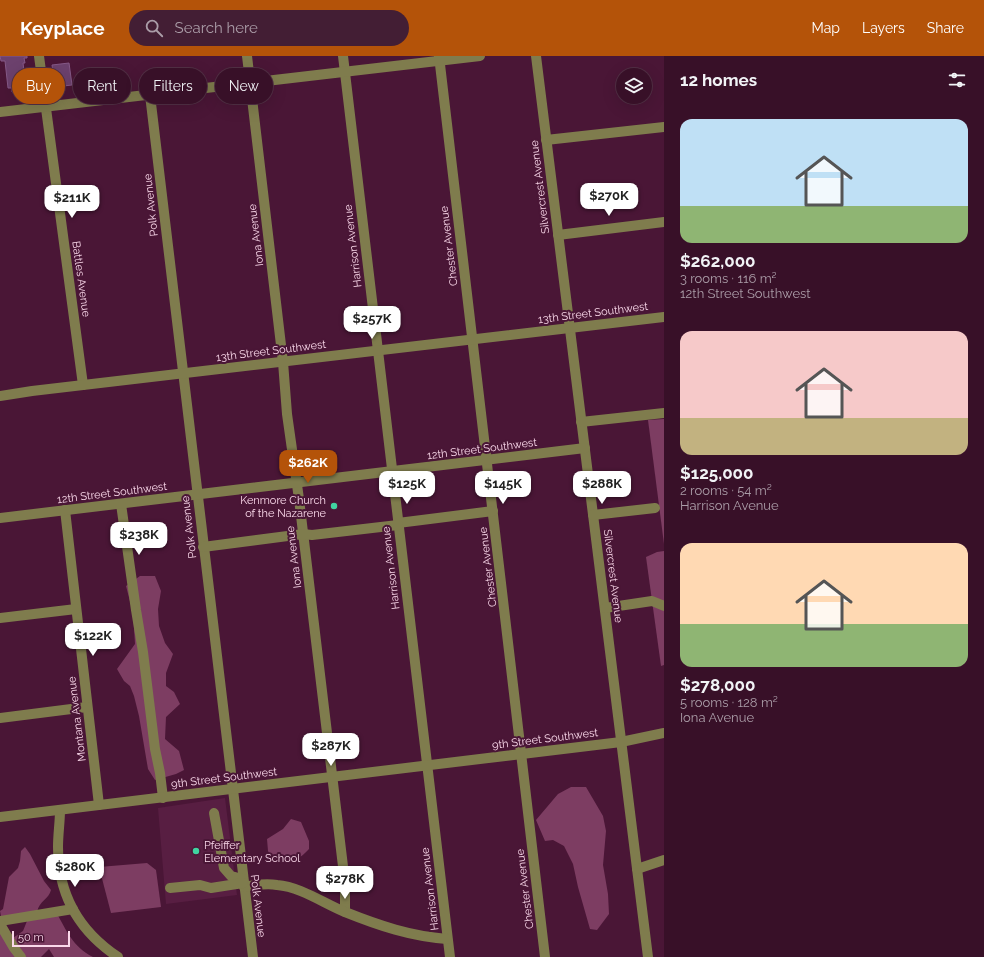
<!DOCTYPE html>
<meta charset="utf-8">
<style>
:root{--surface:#381028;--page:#431e34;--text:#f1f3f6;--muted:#ab9da8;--line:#523045;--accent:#b45309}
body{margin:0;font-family:Raleway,sans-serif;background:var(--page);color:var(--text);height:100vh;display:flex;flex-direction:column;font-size:15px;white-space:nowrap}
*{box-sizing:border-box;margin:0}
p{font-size:13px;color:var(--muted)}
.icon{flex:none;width:22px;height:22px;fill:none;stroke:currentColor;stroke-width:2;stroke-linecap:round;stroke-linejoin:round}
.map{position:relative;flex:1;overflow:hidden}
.side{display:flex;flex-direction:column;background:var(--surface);width:320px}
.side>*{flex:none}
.top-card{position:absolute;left:12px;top:12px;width:380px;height:36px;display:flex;gap:8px}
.controls{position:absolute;left:616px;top:12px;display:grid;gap:8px}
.controls a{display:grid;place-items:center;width:36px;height:36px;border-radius:50%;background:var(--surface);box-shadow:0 4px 16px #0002,0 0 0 1px var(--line);font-size:20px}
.scale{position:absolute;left:12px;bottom:10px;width:58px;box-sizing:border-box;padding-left:4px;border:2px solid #fad8ea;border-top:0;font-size:11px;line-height:14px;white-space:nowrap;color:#fad8ea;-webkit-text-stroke:3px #4a1636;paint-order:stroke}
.price{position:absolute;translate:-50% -34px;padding:0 9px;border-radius:8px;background:#fff;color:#222;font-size:13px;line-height:26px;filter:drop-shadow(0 1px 2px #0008)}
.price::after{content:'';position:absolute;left:50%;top:24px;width:12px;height:9px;margin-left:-6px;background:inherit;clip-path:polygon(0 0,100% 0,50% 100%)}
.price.current{background:var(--accent);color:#fff}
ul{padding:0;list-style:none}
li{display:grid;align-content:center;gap:8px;height:212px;padding:0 16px}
li span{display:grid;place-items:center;height:124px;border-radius:12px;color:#555}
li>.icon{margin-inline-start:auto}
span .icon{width:72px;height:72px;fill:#fffc;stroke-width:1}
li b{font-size:17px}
h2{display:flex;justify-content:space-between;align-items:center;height:48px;padding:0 16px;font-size:17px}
.chip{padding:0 14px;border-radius:18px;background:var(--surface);box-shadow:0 4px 16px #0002,0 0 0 1px var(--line);font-size:14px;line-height:36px}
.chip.current{background:var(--accent);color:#fff}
header{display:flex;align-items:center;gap:24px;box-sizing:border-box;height:56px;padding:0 20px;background:var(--accent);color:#fff}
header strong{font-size:19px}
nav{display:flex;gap:22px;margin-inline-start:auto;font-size:14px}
.search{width:280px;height:36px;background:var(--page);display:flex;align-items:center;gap:10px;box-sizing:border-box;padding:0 14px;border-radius:22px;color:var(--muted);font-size:15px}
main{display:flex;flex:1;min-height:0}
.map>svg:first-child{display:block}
.built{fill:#581e42}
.green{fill:#7d3d62}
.building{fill:#6c416d;stroke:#855987}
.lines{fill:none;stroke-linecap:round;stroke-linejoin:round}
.minor{stroke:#7f7c4d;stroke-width:10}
.poi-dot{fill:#40d4a1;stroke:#4a1636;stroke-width:1.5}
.labels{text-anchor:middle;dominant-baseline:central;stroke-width:4;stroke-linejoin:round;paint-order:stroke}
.street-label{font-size:11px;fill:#fad8ea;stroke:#4a1636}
.poi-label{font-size:11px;fill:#fad8ea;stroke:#4a1636;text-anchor:end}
</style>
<header>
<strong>Keyplace</strong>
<div class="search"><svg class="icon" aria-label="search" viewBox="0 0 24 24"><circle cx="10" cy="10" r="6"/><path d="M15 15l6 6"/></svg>Search here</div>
<nav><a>Map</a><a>Layers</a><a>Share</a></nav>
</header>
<main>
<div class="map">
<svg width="664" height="901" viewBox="0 0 664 901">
<rect width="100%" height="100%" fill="#4a1636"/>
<path class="built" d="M 225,742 L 237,839 L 166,848 L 158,752 Z"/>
<g class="green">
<path d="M 664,363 L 664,488 L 648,364 Z"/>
<path d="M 664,495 L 664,609 L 661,610 L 646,501 L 657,496 Z"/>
<path d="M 140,520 L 155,520 L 161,535 L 158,553 L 159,570 L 165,587 L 173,598 L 166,617 L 166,630 L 174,636 L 180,648 L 166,661 L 165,683 L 179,695 L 184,714 L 176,718 L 155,724 L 148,713 L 139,660 L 134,640 L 130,630 L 124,625 L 117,613 L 135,588 L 133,557 L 126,530 Z"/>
<path d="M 571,731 L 586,731 L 603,760 L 606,775 L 603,809 L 608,838 L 609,858 L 597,874 L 590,873 L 578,831 L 573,808 L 564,790 L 553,784 L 545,785 L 536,764 L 558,738 Z"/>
<path d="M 291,763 L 301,766 L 309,785 L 309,793 C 296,807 291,805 273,804 L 268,795 L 267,783 L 283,773 Z"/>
<path d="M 25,791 L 30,798 L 44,825 L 51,834 C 49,843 39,845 37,856 L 56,856 C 67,875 72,890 93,901 L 54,901 L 49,893 L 41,901 L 0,901 L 0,875 L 10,884 L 23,875 L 29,860 L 1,860 L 0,855 L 3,853 L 9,821 L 18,812 L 20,805 L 21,795 Z"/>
<path d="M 147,807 L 156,814 L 161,851 L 111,857 L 99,811 Z"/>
</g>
<g class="building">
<path d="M 0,0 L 27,0 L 27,2 L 24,2 L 25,7 L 23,7 L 26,30 L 23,30 L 24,35 L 12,36 L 12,32 L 8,32 L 5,5 L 1,5 Z"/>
<path d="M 69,7 L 72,29 L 55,31 L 52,9 Z"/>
</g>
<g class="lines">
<g class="minor">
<path d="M 39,0 L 83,329"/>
<path d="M 247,0 L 283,306 L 287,358 L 299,443 L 345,827 L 345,856"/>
<path d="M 343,0 L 450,901"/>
<path d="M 439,0 L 545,901"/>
<path d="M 536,0 L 648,901"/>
<path d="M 150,39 L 253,901"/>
<path d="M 0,56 L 480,0"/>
<path d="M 546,84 L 664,71"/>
<path d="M 558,179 L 664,166"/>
<path d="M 0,340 L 32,335 L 664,261"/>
<path d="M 581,366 L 664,357"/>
<path d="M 121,448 L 136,554 L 143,596 L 155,693 L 160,717 L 163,742"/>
<path d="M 65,454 L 99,749"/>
<path d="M 593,459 L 655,452"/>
<path d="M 0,462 L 585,392"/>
<path d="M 398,467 L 493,455"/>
<path d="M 203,491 L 303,478 L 312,479 L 398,469"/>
<path d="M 605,552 L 652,545 L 664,550"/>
<path d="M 0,562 L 76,553"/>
<path d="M 0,662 L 87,651"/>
<path d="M 60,754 C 60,766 58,778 58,791 C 58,838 79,875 118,901"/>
<path d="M 214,757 L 224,812 L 231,820 L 243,823"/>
<path d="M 0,761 L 621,686 L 664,677"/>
<path d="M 637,813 L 664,804"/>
<path d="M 244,831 C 255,829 266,827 277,829 C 301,831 323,847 345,856 C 380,870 410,880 447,883"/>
<path d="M 170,832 L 200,829 L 211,832 L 243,827"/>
<path d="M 0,865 L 73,853"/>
<path d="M 0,868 L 14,892 L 21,901"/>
</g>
</g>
<g class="poi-dot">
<circle cx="334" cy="450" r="4"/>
<circle cx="196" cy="795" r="4"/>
</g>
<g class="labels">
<g class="street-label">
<text transform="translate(540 131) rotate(-97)">Silvercrest Avenue</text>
<text transform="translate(151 149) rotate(-96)">Polk Avenue</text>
<text transform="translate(256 179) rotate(-97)">Iona Avenue</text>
<text transform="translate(353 190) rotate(-97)">Harrison Avenue</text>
<text transform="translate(449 190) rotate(-97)">Chester Avenue</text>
<text transform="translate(81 223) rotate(82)">Battles Avenue</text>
<text transform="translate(593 257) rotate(-7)">13th Street Southwest</text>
<text transform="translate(271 295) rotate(-7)">13th Street Southwest</text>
<text transform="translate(482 393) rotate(-7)">12th Street Southwest</text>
<text transform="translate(112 437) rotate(-7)">12th Street Southwest</text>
<text transform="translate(189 471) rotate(-97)">Polk Avenue</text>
<text transform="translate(294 501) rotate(-97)">Iona Avenue</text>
<text transform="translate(488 511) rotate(-97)">Chester Avenue</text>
<text transform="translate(391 512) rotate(-97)">Harrison Avenue</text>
<text transform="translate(613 520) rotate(83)">Silvercrest Avenue</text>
<text transform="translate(77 663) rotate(-97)">Montana Avenue</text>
<text transform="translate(545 683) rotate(-7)">9th Street Southwest</text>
<text transform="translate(224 722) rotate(-7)">9th Street Southwest</text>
<text transform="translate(430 833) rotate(-97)">Harrison Avenue</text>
<text transform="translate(525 833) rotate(-97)">Chester Avenue</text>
<text transform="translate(258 850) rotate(83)">Polk Avenue</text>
</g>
<g class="poi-label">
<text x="326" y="444">Kenmore Church<tspan x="326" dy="13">of the Nazarene</tspan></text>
<text x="204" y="789" text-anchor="start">Pfeiffer<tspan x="204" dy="13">Elementary School</tspan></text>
</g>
</g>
</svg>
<div class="controls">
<a><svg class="icon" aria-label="layers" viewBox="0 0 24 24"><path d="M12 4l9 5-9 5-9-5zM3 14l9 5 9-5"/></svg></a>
</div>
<div class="scale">50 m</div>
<b class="price" style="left:609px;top:161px">$270K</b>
<b class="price" style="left:72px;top:163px">$211K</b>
<b class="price" style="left:372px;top:284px">$257K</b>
<b class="price current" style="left:308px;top:428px">$262K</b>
<b class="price" style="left:407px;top:449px">$125K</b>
<b class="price" style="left:503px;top:449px">$145K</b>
<b class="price" style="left:602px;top:449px">$288K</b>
<b class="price" style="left:139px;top:500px">$238K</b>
<b class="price" style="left:93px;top:601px">$122K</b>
<b class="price" style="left:331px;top:711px">$287K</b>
<b class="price" style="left:75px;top:832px">$280K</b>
<b class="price" style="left:345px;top:844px">$278K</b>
<div class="top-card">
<a class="chip current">Buy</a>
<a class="chip">Rent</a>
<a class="chip">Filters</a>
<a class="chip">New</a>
</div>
</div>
<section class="side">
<h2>12 homes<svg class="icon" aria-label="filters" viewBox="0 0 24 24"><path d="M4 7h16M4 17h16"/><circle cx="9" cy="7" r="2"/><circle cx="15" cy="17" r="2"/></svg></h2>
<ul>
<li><span style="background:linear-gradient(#bfe0f5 70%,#8fb573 0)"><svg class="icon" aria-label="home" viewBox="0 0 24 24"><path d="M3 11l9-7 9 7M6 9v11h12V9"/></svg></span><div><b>$262,000</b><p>3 rooms · 116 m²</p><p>12th Street Southwest</p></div></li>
<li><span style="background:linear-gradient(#f6c9c9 70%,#c2b280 0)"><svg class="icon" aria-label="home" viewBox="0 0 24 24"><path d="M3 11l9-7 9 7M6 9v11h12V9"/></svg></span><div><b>$125,000</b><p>2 rooms · 54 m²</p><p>Harrison Avenue</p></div></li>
<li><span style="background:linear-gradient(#ffd9b3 65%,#8fb573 0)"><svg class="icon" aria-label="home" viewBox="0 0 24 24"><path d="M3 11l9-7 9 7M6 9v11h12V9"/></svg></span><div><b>$278,000</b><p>5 rooms · 128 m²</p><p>Iona Avenue</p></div></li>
</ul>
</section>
</main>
